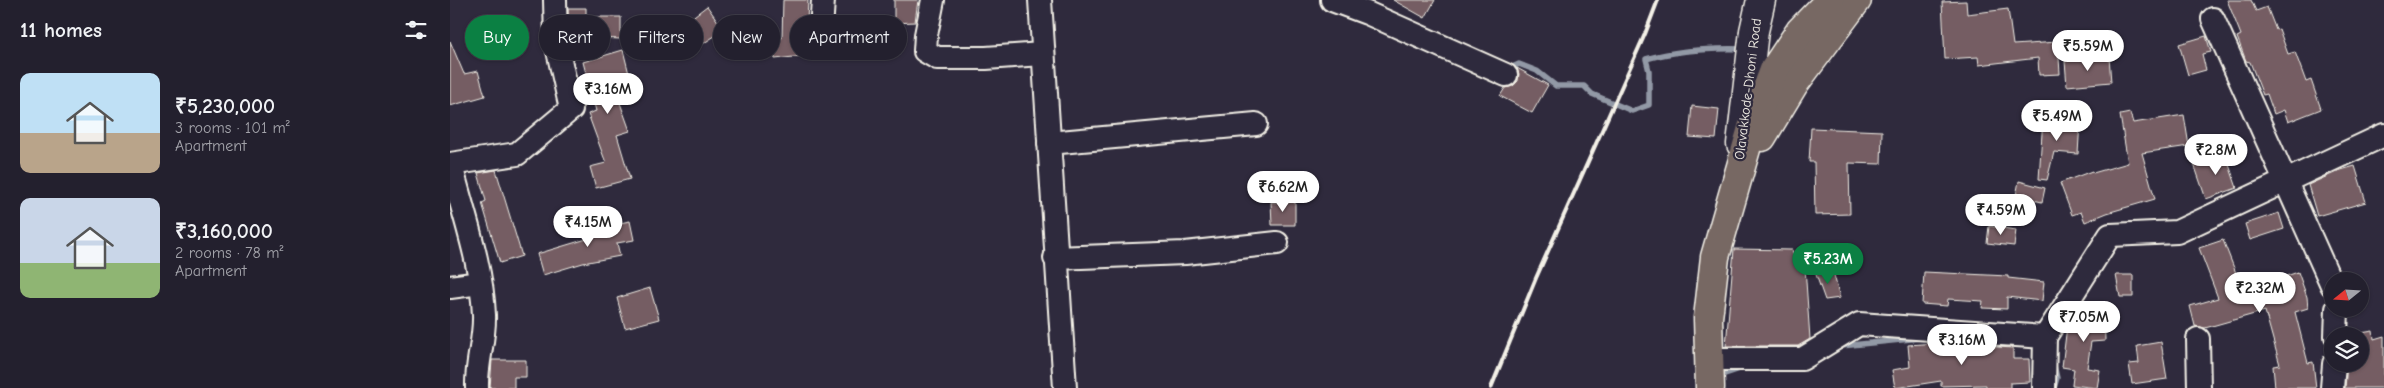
<!DOCTYPE html>
<meta charset="utf-8">
<style>
:root{--surface:#23202e;--page:#2f2d3a;--text:#f1f3f6;--muted:#a3a3aa;--line:#403e4a;--accent:#0b8043}
body{margin:0;font-family:"Comic Neue",sans-serif;background:var(--page);color:var(--text);height:100vh;display:flex;flex-direction:column;font-size:19px;white-space:nowrap}
*{box-sizing:border-box;margin:0}
p{font-size:16px;color:var(--muted)}
.icon{flex:none;width:28px;height:28px;fill:none;stroke:currentColor;stroke-width:2;stroke-linecap:round;stroke-linejoin:round}
.map{position:relative;flex:1;overflow:hidden}
.drawer{display:flex;flex-direction:column;background:var(--surface);width:450px}
.drawer>*{flex:none}
.top-card{position:absolute;left:15px;top:15px;width:475px;height:45px;display:flex;gap:10px}
.needle{width:32px;rotate:252deg}
.buttons{position:absolute;left:1874px;top:272px;display:grid;gap:10px}
.buttons a{display:grid;place-items:center;width:45px;height:45px;border-radius:50%;background:var(--surface);box-shadow:0 1px 4px #0004,0 0 0 1px var(--line);font-size:25px}
.price{position:absolute;translate:-50% -42px;padding:0 11px;border-radius:18px;background:#fff;color:#222;font-size:16px;line-height:32px;filter:drop-shadow(0 1px 2px #0008)}
.price::after{content:'';position:absolute;left:50%;top:30px;width:15px;height:11px;margin-left:-8px;background:inherit;clip-path:polygon(0 0,100% 0,50% 100%)}
.price.active{background:var(--accent);color:#fff}
ul{padding:0;list-style:none}
li{display:flex;align-items:center;gap:15px;height:125px;padding:0 20px}
li span{display:grid;place-items:center;flex:none;width:140px;height:100px;border-radius:10px;color:#555}
li>.icon{margin-inline-start:auto}
span .icon{width:60px;height:60px;fill:#fffc;stroke-width:1}
li b{font-size:21px}
h2{display:flex;justify-content:space-between;align-items:center;height:60px;padding:0 20px;font-size:21px}
.tag{padding:0 18px;border-radius:22px;background:var(--surface);box-shadow:0 1px 4px #0004,0 0 0 1px var(--line);font-size:18px;line-height:45px}
.tag.active{background:var(--accent);color:#fff}
main{display:flex;flex:1;min-height:0}
.map>svg:first-child{display:block}
.lines{fill:none;stroke-linecap:round;stroke-linejoin:round}
.stream{stroke:#9299a6;stroke-width:5.5}
.building{fill:#745d63;stroke:#f4f1e8}
.street-casing{stroke:#f4f1e8;stroke-width:26}
.secondary-casing{stroke:#f4f1e8;stroke-width:31}
.highway-casing{stroke:#f4f1e8;stroke-width:31}
.street{stroke:#2f2a3d;stroke-width:22}
.secondary{stroke:#2f2a3d;stroke-width:28}
.highway{stroke:#776864;stroke-width:28}
.rail{stroke:#f4f1e8;stroke-width:4}
.labels{text-anchor:middle;dominant-baseline:central;stroke-width:4.5;stroke-linejoin:round;paint-order:stroke}
.street-label{font-size:14px;fill:#f4f1e8;stroke:#2f2a3d}
</style>
<main>
<section class="drawer">
<h2>11 homes<svg class="icon" aria-label="filters" viewBox="0 0 24 24"><path d="M4 7h16M4 17h16"/><circle cx="9" cy="7" r="2"/><circle cx="15" cy="17" r="2"/></svg></h2>
<ul>
<li><span style="background:linear-gradient(#bfe0f5 60%,#b9a48a 0)"><svg class="icon" aria-label="home" viewBox="0 0 24 24"><path d="M3 11l9-7 9 7M6 9v11h12V9"/></svg></span><div><b>₹5,230,000</b><p>3 rooms · 101 m²</p><p>Apartment</p></div></li>
<li><span style="background:linear-gradient(#c9d6e8 65%,#8fb573 0)"><svg class="icon" aria-label="home" viewBox="0 0 24 24"><path d="M3 11l9-7 9 7M6 9v11h12V9"/></svg></span><div><b>₹3,160,000</b><p>2 rooms · 78 m²</p><p>Apartment</p></div></li>
</ul>
</section>
<div class="map">
<svg width="1934" height="388" viewBox="0 0 1934 388">
<rect width="100%" height="100%" fill="#2f2a3d"/>
<filter id="ink" filterUnits="userSpaceOnUse"><feTurbulence type="fractalNoise" baseFrequency=".02" numOctaves="2"/><feDisplacementMap in="SourceGraphic" scale="10" xChannelSelector="R" yChannelSelector="G"/><feConvolveMatrix kernelMatrix="1 2 1 2 8 2 1 2 1" color-interpolation-filters="sRGB"/></filter>
<g filter="url(#ink)">
<g class="lines">
<g class="stream">
<path d="M 1058,69 L 1069,64 L 1087,71 L 1106,86 L 1134,86 L 1142,94 L 1182,111 L 1199,105 L 1199,71 L 1196,59 C 1228,50 1261,48 1294,49"/>
<path d="M 1391,346 L 1471,338"/>
<path d="M 1269,376 L 1290,369"/>
<path d="M 1604,388 L 1607,378 L 1604,365"/>
</g>
</g>
<g class="building">
<path d="M 333,0 L 358,0 L 357,22 L 362,55 L 325,59 L 322,40 L 332,38 Z"/>
<path d="M 444,0 L 468,0 L 465,22 L 444,23 Z"/>
<path d="M 943,0 L 985,0 L 975,18 Z"/>
<path d="M 1777,0 L 1801,0 L 1806,11 L 1817,7 L 1826,30 L 1829,29 L 1838,54 L 1845,52 L 1856,82 L 1861,80 L 1871,109 L 1838,122 L 1834,110 L 1824,114 L 1817,94 L 1813,95 L 1800,62 L 1796,61 L 1787,37 L 1791,35 Z"/>
<path d="M 1516,1 L 1517,14 L 1558,9 L 1563,45 L 1608,42 L 1610,74 L 1589,75 L 1588,58 L 1529,65 L 1528,57 L 1495,59 L 1492,2 Z"/>
<path d="M 257,6 L 274,30 L 251,45 L 236,22 Z"/>
<path d="M 118,8 L 136,8 L 136,17 L 171,17 L 171,39 L 119,37 Z"/>
<path d="M 387,19 L 424,21 L 423,46 L 387,44 Z"/>
<path d="M 1756,36 L 1761,52 L 1752,54 L 1756,70 L 1738,75 L 1729,44 Z"/>
<path d="M 0,41 L 14,74 L 28,71 L 35,96 L 0,106 Z"/>
<path d="M 173,50 L 181,82 L 164,86 L 180,131 L 167,135 L 180,179 L 146,188 L 140,167 L 156,163 L 138,114 L 146,111 L 133,62 Z"/>
<path d="M 1659,57 L 1661,82 L 1617,86 L 1615,61 Z"/>
<path d="M 1067,68 L 1098,85 L 1082,113 L 1050,96 L 1055,88 L 1063,86 L 1068,81 L 1069,74 Z"/>
<path d="M 1242,106 L 1269,109 L 1266,139 L 1239,137 Z"/>
<path d="M 1680,113 L 1683,123 L 1734,115 L 1739,146 L 1692,153 L 1705,199 L 1657,213 L 1635,222 L 1631,212 L 1622,215 L 1610,183 L 1642,171 L 1643,173 L 1678,163 L 1670,115 Z"/>
<path d="M 1593,118 L 1630,121 L 1628,154 L 1604,152 L 1597,180 L 1589,179 Z"/>
<path d="M 1361,128 L 1432,131 L 1431,164 L 1399,163 L 1400,214 L 1365,215 L 1364,162 L 1359,162 Z"/>
<path d="M 1775,153 L 1787,188 L 1756,199 L 1744,164 Z"/>
<path d="M 1905,166 L 1916,202 L 1867,216 L 1858,185 L 1891,170 Z"/>
<path d="M 46,170 L 72,256 L 50,263 L 32,203 L 36,201 L 28,173 Z"/>
<path d="M 1569,181 L 1595,188 L 1592,202 L 1566,196 Z"/>
<path d="M 821,202 L 845,202 L 845,225 L 822,225 Z"/>
<path d="M 1829,213 L 1834,229 L 1800,240 L 1795,224 Z"/>
<path d="M 180,221 L 184,240 L 167,243 L 170,256 L 133,263 L 93,275 L 87,254 L 140,238 L 139,229 Z"/>
<path d="M 1539,226 L 1566,230 L 1564,246 L 1537,243 Z"/>
<path d="M 1773,240 L 1793,291 L 1848,272 L 1857,297 L 1858,308 L 1845,312 L 1858,363 L 1863,362 L 1866,388 L 1825,388 L 1823,366 L 1830,365 L 1815,311 L 1755,328 L 1745,326 L 1740,306 L 1768,298 L 1749,248 Z"/>
<path d="M 1284,249 L 1342,250 L 1348,269 L 1355,267 L 1360,339 L 1348,346 L 1276,346 Z"/>
<path d="M 1364,269 L 1384,275 L 1390,298 L 1375,300 Z"/>
<path d="M 1474,272 L 1558,276 L 1558,278 L 1594,282 L 1592,301 L 1557,297 L 1557,309 L 1532,308 L 1533,301 L 1498,299 L 1497,306 L 1472,304 Z"/>
<path d="M 1666,275 L 1683,275 L 1683,297 L 1670,297 Z"/>
<path d="M 200,288 L 209,319 L 175,328 L 167,298 Z"/>
<path d="M 1632,303 L 1654,303 L 1655,341 L 1641,342 L 1637,368 L 1650,370 L 1647,388 L 1622,385 L 1624,369 L 1612,367 L 1617,326 Z"/>
<path d="M 1923,331 L 1924,339 L 1934,336 L 1934,388 L 1895,388 L 1897,364 L 1910,364 L 1910,336 L 1905,336 L 1905,334 Z"/>
<path d="M 1711,342 L 1717,379 L 1682,384 L 1679,364 L 1689,363 L 1687,346 Z"/>
<path d="M 1486,343 L 1563,348 L 1563,359 L 1579,359 L 1580,382 L 1560,383 L 1560,388 L 1536,388 L 1536,385 L 1491,386 L 1491,381 L 1445,388 L 1442,370 L 1460,367 L 1458,345 Z"/>
<path d="M 42,360 L 76,360 L 76,377 L 64,377 L 64,388 L 40,388 Z"/>
</g>
<g class="lines">
<defs>
<g id="street">
<path d="M 483,0 L 476,35 L 475,51 L 487,58 L 536,58 L 592,54"/>
<path d="M 590,0 L 615,388"/>
<path d="M 882,0 L 917,13 L 1056,75"/>
<path d="M 1763,19 L 1882,285"/>
<path d="M 371,30 L 373,0"/>
<path d="M 599,143 L 806,124"/>
<path d="M 0,164 L 67,154 L 121,109 L 106,42 L 105,0"/>
<path d="M 1,165 C 13,213 32,265 34,315 C 35,339 26,363 27,388"/>
<path d="M 605,258 L 735,253 L 827,243"/>
<path d="M 0,287 L 30,283"/>
<path d="M 1886,336 L 1887,309"/>
<path d="M 1748,339 L 1749,388"/>
<path d="M 1258,359 L 1352,359 L 1409,324 L 1595,337 L 1660,235 L 1727,232 L 1934,135"/>
<path d="M 1594,388 L 1595,337"/>
<path d="M 1882,388 L 1884,364"/>
</g>
<path id="secondary" d="M 1291,144 L 1304,31 L 1311,0"/>
<g id="highway">
<path d="M 1312,137 L 1344,84 L 1407,0"/>
<path d="M 1260,388 L 1258,318 L 1265,257 L 1302,128 L 1324,70 L 1350,31 L 1380,0"/>
</g>
</defs>
<use href="#street" class="street-casing"/>
<use href="#secondary" class="secondary-casing"/>
<use href="#highway" class="highway-casing"/>
<use href="#street" class="street"/>
<use href="#secondary" class="secondary"/>
<use href="#highway" class="highway"/>
<path class="rail" d="M 1041,388 L 1086,278 L 1195,34 L 1208,0"/>
</g>
</g>
<g class="labels">
<g class="street-label">
<text transform="translate(1298 89) rotate(-83)">Olavakkode-Dhoni Road</text>
</g>
</g>
</svg>
<div class="buttons">
<a><svg class="needle" viewBox="-14 -14 28 28"><path d="M0-13l5 13h-10z" fill="#e53935"/><path d="M0 13l5-13h-10z" fill="#a3a3aa"/></svg></a>
<a><svg class="icon" aria-label="layers" viewBox="0 0 24 24"><path d="M12 4l9 5-9 5-9-5zM3 14l9 5 9-5"/></svg></a>
</div>
<b class="price" style="left:1638px;top:72px">₹5.59M</b>
<b class="price" style="left:158px;top:115px">₹3.16M</b>
<b class="price" style="left:1607px;top:142px">₹5.49M</b>
<b class="price" style="left:1766px;top:176px">₹2.8M</b>
<b class="price" style="left:833px;top:213px">₹6.62M</b>
<b class="price" style="left:1551px;top:236px">₹4.59M</b>
<b class="price" style="left:138px;top:248px">₹4.15M</b>
<b class="price active" style="left:1378px;top:285px">₹5.23M</b>
<b class="price" style="left:1810px;top:314px">₹2.32M</b>
<b class="price" style="left:1634px;top:343px">₹7.05M</b>
<b class="price" style="left:1512px;top:366px">₹3.16M</b>
<div class="top-card">
<a class="tag active">Buy</a>
<a class="tag">Rent</a>
<a class="tag">Filters</a>
<a class="tag">New</a>
<a class="tag">Apartment</a>
</div>
</div>
</main>
